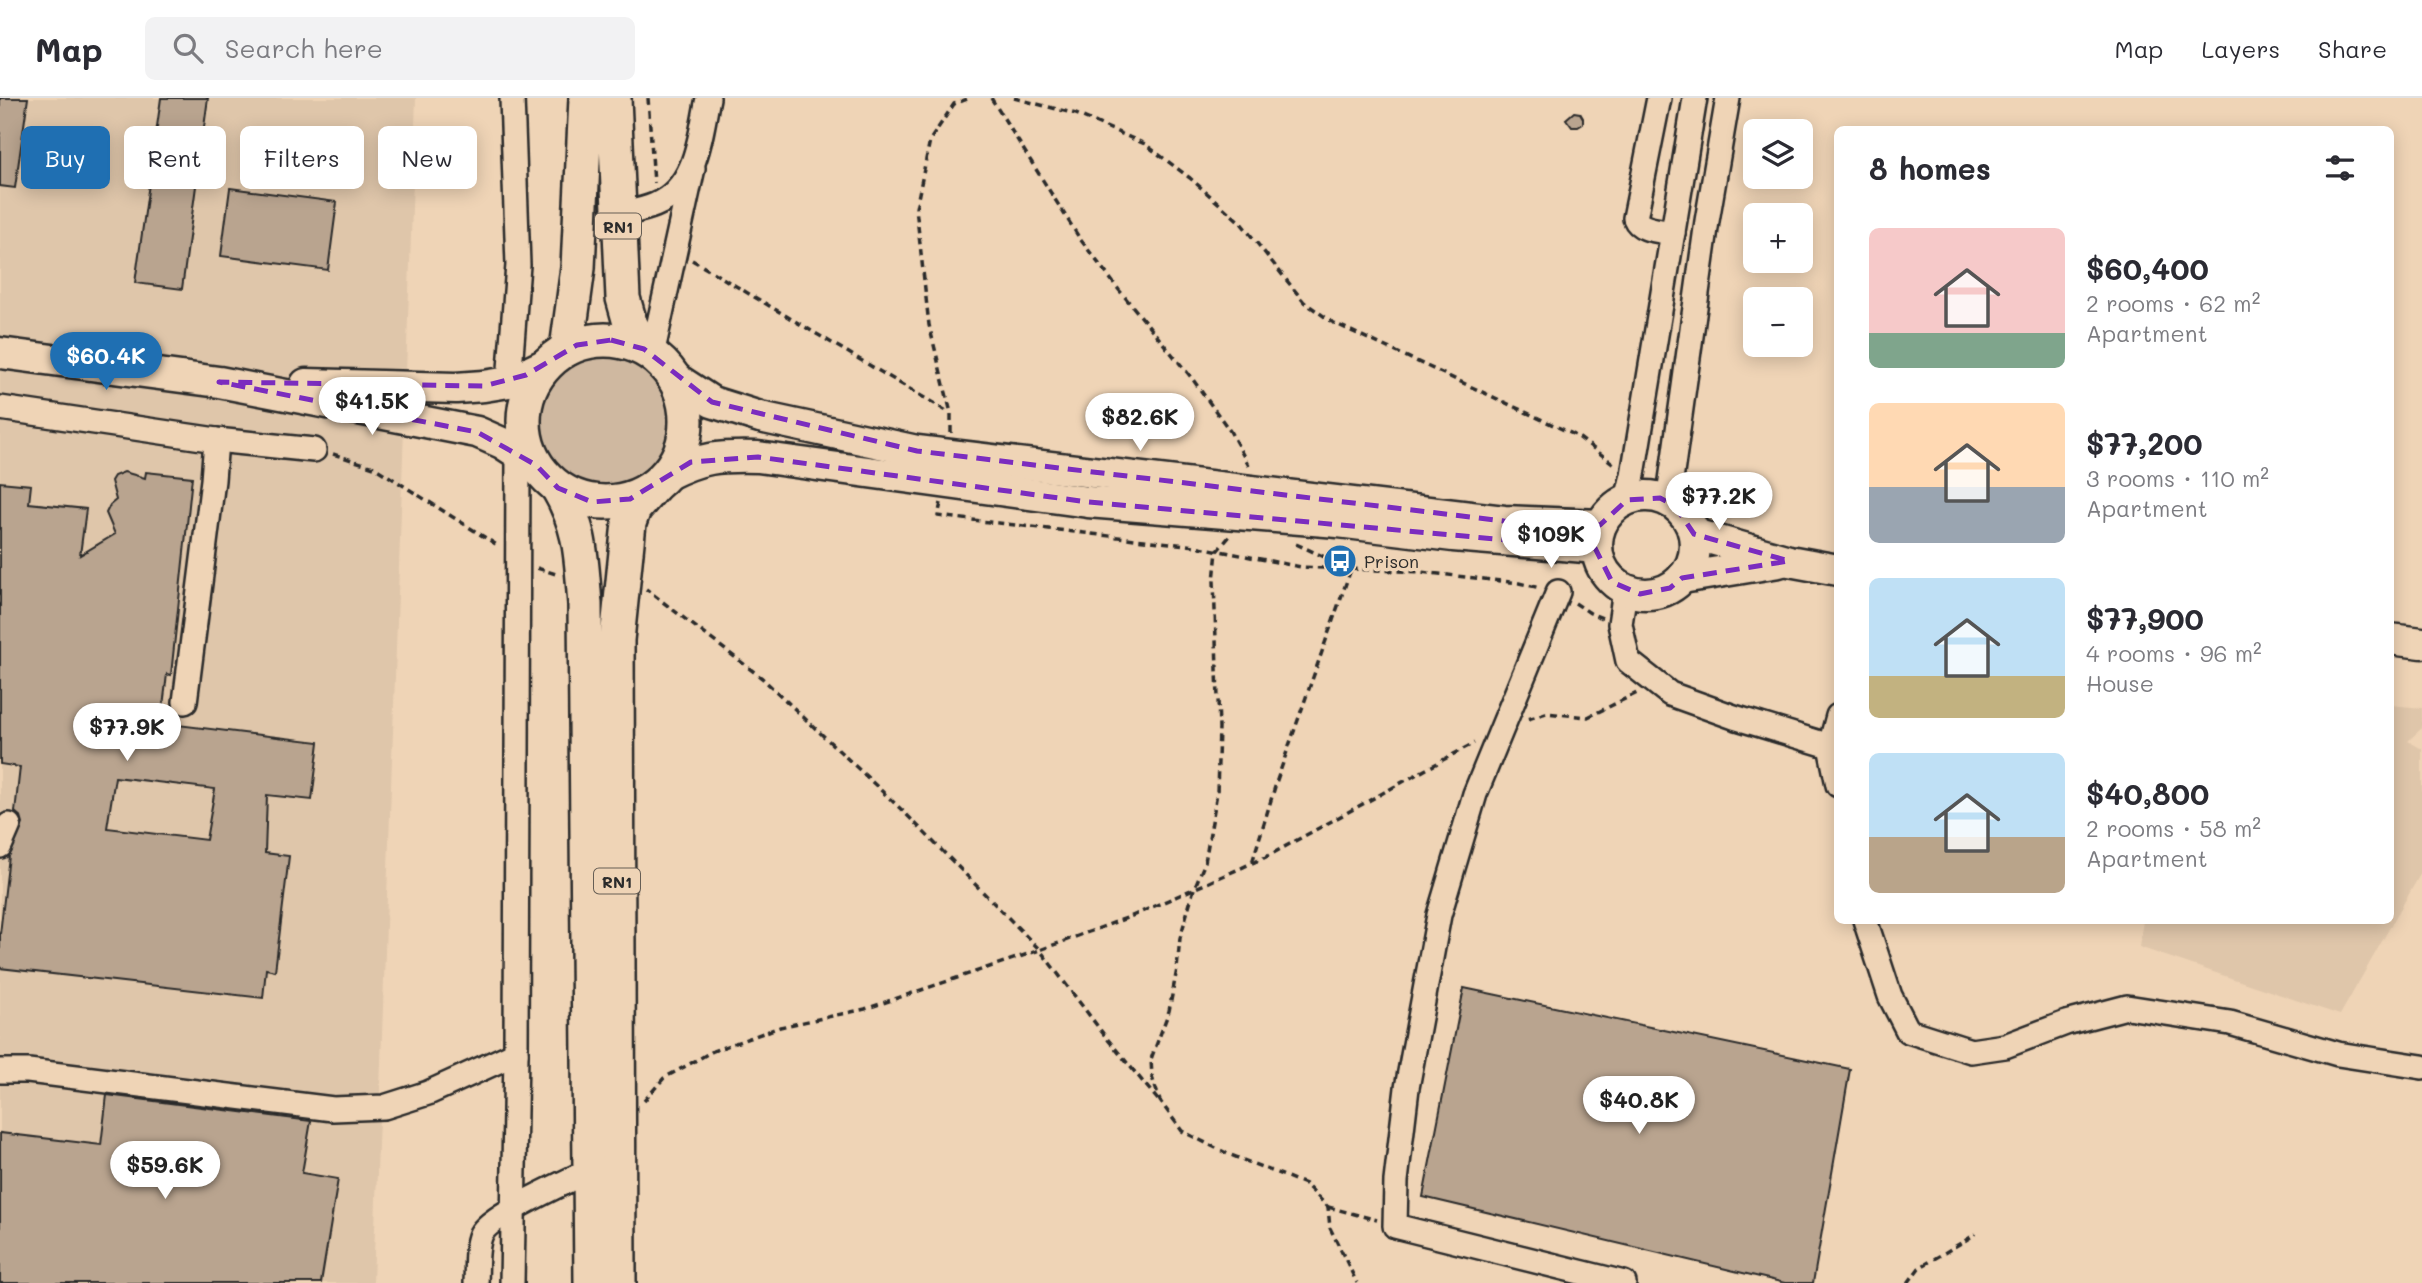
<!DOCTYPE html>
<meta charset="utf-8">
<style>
:root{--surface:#fff;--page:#f2f2f3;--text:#2b2b33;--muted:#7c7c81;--line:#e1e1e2;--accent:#1f6fb2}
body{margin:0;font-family:Mali,sans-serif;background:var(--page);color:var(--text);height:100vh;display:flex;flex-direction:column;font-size:26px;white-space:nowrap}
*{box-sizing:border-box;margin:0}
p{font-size:23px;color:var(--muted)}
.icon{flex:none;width:38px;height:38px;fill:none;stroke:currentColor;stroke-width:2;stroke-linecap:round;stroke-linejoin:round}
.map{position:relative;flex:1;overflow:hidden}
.side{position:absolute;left:1834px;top:28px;width:560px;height:798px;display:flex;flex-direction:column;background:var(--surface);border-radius:10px;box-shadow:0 4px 18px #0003}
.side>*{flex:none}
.banner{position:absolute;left:21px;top:28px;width:665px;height:63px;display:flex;gap:14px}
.controls{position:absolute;left:1743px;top:21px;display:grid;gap:14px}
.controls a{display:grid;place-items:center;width:70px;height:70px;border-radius:10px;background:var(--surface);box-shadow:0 4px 18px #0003;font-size:35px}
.price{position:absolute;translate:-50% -60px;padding:0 16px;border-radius:24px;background:#fff;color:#222;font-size:23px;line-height:46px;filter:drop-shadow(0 2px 4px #0008)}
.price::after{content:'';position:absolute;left:50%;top:42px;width:21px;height:16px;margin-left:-10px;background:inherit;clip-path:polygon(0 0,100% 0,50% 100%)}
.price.selected{background:var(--accent);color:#fff}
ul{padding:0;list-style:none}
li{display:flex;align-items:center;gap:21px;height:175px;padding:0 35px}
li span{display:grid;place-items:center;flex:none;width:196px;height:140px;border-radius:10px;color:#555}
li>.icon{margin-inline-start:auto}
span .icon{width:84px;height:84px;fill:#fffc;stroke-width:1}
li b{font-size:30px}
h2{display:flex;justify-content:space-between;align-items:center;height:84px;padding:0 35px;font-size:30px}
.pill{padding:0 24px;border-radius:10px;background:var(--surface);box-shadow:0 4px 18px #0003;font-size:24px;line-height:63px}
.pill.selected{background:var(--accent);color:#fff}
header{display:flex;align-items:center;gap:42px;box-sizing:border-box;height:98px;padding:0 35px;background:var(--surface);border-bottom:2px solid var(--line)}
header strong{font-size:33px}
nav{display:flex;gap:38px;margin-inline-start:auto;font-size:24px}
.search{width:490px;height:63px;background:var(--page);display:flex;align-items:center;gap:18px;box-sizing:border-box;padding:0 24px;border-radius:10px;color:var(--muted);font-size:26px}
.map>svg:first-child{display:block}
.built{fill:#dfc6aa}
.green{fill:#cfb8a0;stroke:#7d7266;stroke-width:2}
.building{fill:#b9a48f;stroke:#2b2b2b;stroke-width:2;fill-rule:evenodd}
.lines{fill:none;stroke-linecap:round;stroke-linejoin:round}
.minor-casing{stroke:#2b2b2b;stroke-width:28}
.major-casing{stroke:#2b2b2b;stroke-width:35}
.highway-casing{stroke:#2b2b2b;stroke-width:38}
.path{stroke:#2b2b2b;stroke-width:3.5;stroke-dasharray:7 5;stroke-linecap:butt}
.minor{stroke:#efd4b6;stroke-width:23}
.major{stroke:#efd4b6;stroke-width:30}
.highway{stroke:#efd4b6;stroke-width:33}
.marked{fill:none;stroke:#7b2cbf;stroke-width:5;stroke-dasharray:14 9;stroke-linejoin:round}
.labels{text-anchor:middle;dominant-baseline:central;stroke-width:7;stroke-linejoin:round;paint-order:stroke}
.shield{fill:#efd4b6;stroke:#665e55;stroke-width:2}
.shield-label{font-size:16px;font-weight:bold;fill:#2b2b2b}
.poi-label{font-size:18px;fill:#2b2b2b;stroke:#efd4b6;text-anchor:start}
</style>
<header>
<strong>Map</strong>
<div class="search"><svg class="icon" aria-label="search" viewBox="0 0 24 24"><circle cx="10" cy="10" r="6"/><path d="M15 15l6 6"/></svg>Search here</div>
<nav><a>Map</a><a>Layers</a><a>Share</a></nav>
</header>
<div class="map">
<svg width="2422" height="1185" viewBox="0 0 2422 1185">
<rect width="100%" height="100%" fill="#efd4b6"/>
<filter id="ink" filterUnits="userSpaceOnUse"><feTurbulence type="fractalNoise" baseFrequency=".0143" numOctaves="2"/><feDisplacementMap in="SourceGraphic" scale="14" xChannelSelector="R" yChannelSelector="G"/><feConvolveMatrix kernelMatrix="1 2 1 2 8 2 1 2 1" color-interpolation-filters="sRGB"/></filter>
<g filter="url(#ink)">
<g class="built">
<path d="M 0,0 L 416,0 L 373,1185 L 0,1185 Z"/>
<path d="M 2391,607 L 2422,610 L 2422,630 L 2408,643 L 2422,651 L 2422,773 L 2340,917 L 2139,849 L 2143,823 L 2390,822 Z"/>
</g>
<circle class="green" cx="605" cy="323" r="70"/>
<g class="building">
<path d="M 0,0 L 28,0 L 15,90 L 0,88 Z"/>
<path d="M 161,0 L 208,0 L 182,191 L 135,185 Z"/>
<path d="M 1574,14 L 1580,15 L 1583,20 L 1583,26 L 1578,29 L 1572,29 L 1566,21 Z"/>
<path d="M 230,90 L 337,104 L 328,172 L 221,158 Z"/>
<path d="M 124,374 L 145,380 L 146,374 L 192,379 L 171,577 L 167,576 L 161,625 L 319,644 L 312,702 L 267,697 L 265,755 L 289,758 L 275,873 L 266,871 L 263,900 L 0,870 L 0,836 L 9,758 L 23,726 L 21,719 L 15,714 L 20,669 L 0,666 L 0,384 L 31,387 L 29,405 L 86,411 L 80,457 L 115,436 L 106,415 L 110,407 L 116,402 L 111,383 L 114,378 ZM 115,679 L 215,691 L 206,742 L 107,730 Z"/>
<path d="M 1464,890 L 1850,971 L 1813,1185 L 1785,1185 L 1423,1099 Z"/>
<path d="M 107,997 L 311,1023 L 302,1075 L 338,1081 L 321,1185 L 0,1185 L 0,1035 L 101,1047 Z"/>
</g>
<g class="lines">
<defs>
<g id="minor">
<path d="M 1659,0 L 1635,120 C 1640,133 1660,132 1673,135"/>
<path d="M 618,117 C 630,114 643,112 655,107 C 697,90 700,38 708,0"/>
<path d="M 652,257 L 693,70"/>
<path d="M 509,284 L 518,167 L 512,0"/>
<path d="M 0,310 L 216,342 L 314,352"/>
<path d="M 1627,402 L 1633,377 L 1695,0"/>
<path d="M 1668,404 L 1707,123 L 1728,0"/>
<path d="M 1625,492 L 1620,526 L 1628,563 L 1670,596 L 1734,619 L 1830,648"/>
<path d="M 1558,494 L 1475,696 L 1439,817 L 1407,990 L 1396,1083 L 1395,1128 L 1624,1185"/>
<path d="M 185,604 L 213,382 L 216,342"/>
<path d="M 1838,618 L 1830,648 L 1838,687"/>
<path d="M 0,748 L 9,727"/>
<path d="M 1865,822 L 1890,898 L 1908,933 L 1971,953 L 2005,948 L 2066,925 L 2127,909 L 2230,925 L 2338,956 L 2422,969"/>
<path d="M 0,973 L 28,973 L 333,1011 L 384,1009 L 428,995 L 516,955"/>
<path d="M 476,1185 C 477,1170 475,1150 481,1136 C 490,1117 567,1084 588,1073"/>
<path d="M 512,1185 L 516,955 L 518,356"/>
</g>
<g id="major">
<path d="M 0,255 L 219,284 L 477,334 L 502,345 L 536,367"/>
<path d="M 675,280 L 712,304 L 760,319 L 917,353 L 1504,423 L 1601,427"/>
<path d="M 306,286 L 456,290 L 484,288 L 509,284 L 548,265"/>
<path d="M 666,377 C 702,359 718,358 758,359 L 1088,404 L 1338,424 L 1453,438 L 1597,450"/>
<circle cx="1646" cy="447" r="49"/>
<path d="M 1694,436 L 1789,463 L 1838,472"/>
<path d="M 1682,480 L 1779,464"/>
<path d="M 2390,541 L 2422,545"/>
</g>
<g id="highway">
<path d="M 614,0 L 623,200 L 630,225 L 644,251"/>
<circle cx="605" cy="323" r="81"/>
<path d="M 567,251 L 578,170 L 586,0"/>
<path d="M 558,390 C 582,431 581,460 585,506 L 591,1185"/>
<path d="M 619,1185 L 617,542 L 629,425 L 634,411 L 653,389"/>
</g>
</defs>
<use href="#minor" class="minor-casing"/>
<use href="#major" class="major-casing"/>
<use href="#highway" class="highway-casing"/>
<g class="path">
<path d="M 648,0 L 654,85"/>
<path d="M 991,0 L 1080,141 L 1119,192 L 1191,279 L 1230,333 L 1249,368"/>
<path d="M 1014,0 L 1076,16 L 1145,46 L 1190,80 L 1241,125 L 1304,204 L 1332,224 L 1577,338 L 1614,366"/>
<path d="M 692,162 L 950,315"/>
<path d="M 951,335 L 951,315 L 929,227 L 916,110 L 930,42 L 954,6 L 970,0"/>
<path d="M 333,356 L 374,369 L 497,447"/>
<path d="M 941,405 L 938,418 L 1195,448 L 1301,469 L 1351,471 L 1277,682 L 1252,765"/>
<path d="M 1229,439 L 1217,453 L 1214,483 L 1219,630 L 1217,695 L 1205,764 L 1194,791 L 1180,840 L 1177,871 L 1169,913 L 1151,961 L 1152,979 L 1160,1003 L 1182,1033 L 1228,1056 L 1305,1086 L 1328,1109 L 1330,1130 L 1357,1185"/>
<path d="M 1296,446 L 1351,471 L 1421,474 L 1519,485 L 1540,490"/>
<path d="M 537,470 L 559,477"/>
<path d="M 1575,505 L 1590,515 L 1602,520"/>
<path d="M 1528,621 L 1546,615 L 1588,619 L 1637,595"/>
<path d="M 1158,1002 L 1105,938 L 1040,852 L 1132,818 L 1266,759 L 1474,645"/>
<path d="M 644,1003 L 664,980 L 713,953 L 780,929 L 865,911 L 1040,852 L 904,714 L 762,580 L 646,491"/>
<path d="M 1328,1109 L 1377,1122"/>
<path d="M 1908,1185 L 1919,1170 L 1976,1136"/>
</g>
<use href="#minor" class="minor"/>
<use href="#major" class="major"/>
<use href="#highway" class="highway"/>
</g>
</g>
<path class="marked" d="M 611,242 L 644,251 L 712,304 L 917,353 L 1504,423 L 1600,427 L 1627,402 L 1660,400 L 1675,408 L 1694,436 L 1789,463 L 1682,480 L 1670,490 L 1640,496 L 1612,484 L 1595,450 L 1088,404 L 758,359 L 691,364 L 630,401 L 592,404 L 558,390 L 536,367 L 477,334 L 219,284 L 484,288 L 526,277 L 577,247 Z"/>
<defs>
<symbol id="bus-disc" viewBox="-11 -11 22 22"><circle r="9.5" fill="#1f6fb2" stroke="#efd4b6"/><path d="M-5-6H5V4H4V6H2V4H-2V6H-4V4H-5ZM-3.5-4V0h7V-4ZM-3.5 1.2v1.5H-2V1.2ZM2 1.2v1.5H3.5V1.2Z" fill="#fff"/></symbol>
</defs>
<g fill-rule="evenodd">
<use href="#bus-disc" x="1321" y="444" width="38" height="38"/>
</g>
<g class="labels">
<g class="shield">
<rect x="595" y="115.5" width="46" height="25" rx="5"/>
<rect x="594" y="770.5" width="46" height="25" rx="5"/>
</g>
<g class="shield-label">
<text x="618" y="128">RN1</text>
<text x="617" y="783">RN1</text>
</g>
<g class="poi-label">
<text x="1364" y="463">Prison</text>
</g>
</g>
</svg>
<div class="controls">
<a><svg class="icon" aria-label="layers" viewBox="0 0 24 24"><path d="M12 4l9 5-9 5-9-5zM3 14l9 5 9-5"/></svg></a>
<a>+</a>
<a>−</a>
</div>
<b class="price selected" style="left:106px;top:294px">$60.4K</b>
<b class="price" style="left:372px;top:339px">$41.5K</b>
<b class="price" style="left:1140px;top:355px">$82.6K</b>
<b class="price" style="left:1719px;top:434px">$77.2K</b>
<b class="price" style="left:1551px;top:472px">$109K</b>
<b class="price" style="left:127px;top:665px">$77.9K</b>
<b class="price" style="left:1639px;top:1038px">$40.8K</b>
<b class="price" style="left:165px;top:1103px">$59.6K</b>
<div class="banner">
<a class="pill selected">Buy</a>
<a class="pill">Rent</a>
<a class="pill">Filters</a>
<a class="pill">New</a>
</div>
<section class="side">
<h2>8 homes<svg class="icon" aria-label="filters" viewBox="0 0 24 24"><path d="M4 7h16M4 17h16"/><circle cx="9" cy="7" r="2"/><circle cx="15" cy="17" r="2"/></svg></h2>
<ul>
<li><span style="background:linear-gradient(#f6c9c9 75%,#7fa58c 0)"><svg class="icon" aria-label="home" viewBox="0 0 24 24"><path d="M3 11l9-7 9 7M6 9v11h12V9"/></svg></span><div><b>$60,400</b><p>2 rooms · 62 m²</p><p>Apartment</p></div></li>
<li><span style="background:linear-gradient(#ffd9b3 60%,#9aa5b1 0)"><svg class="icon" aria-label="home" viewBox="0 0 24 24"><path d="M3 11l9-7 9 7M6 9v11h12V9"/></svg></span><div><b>$77,200</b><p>3 rooms · 110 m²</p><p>Apartment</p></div></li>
<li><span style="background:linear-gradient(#bfe0f5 70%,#c2b280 0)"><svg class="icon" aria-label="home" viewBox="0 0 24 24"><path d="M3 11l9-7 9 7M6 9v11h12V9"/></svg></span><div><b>$77,900</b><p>4 rooms · 96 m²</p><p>House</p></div></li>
<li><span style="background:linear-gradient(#bfe0f5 60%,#b9a48a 0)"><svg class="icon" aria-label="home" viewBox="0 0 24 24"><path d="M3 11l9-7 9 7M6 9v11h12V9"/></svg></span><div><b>$40,800</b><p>2 rooms · 58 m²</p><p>Apartment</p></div></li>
</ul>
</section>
</div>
